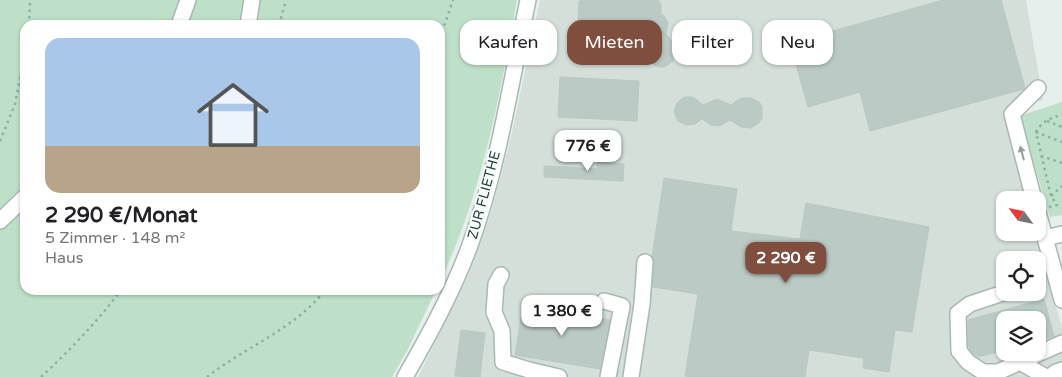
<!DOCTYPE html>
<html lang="de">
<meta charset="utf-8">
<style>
:root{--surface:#fff;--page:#f6f6f6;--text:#202124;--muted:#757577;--line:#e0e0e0;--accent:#7f4e3f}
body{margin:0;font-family:"Varela Round",sans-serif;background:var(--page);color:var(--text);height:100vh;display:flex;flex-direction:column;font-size:19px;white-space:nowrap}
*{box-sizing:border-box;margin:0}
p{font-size:16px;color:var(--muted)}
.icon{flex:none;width:28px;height:28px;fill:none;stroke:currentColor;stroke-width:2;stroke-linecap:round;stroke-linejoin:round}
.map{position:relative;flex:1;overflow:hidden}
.details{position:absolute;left:20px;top:20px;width:425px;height:275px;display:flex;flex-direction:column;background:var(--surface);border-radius:15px;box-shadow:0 1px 4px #0004}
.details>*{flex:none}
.hud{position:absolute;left:460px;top:20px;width:475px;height:45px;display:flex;gap:10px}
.needle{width:32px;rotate:303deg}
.fabs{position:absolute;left:996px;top:191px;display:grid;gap:10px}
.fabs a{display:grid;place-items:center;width:50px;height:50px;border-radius:10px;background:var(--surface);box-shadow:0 1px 4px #0004;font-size:25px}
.price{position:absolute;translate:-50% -42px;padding:0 11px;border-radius:10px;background:#fff;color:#222;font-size:16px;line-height:32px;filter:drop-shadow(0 1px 2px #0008)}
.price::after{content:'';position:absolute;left:50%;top:30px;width:15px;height:11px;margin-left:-8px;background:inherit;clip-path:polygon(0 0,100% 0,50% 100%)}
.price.active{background:var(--accent);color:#fff}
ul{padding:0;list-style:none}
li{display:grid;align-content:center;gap:10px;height:265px;padding:0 25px}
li+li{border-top:1px solid var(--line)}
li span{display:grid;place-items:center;height:155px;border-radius:15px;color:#555}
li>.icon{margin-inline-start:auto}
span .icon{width:90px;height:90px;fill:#fffc;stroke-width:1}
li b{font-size:21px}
.pill{padding:0 18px;border-radius:15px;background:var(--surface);box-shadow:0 1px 4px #0004;font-size:18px;line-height:45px}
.pill.active{background:var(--accent);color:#fff}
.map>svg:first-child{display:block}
.built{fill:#d4dfda;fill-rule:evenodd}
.green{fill:#bfe0c8}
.building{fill:#bbcac4;stroke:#b8c9c2}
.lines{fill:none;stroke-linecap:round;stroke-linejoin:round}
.minor-casing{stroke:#a8b8b2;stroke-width:18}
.path{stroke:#86b3a5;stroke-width:2.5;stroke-dasharray:2.5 4;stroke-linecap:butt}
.minor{stroke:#fff;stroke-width:15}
.oneway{fill:#92a09c}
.labels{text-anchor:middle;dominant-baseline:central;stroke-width:4.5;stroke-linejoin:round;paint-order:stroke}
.street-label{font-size:14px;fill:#24423a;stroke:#f7fbf9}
</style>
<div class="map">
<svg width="1062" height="377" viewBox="0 0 1062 377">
<rect width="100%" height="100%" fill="#e6efeb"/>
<path class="built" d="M 540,0 L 1026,0 L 1043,100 L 1006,110 L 1029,200 L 1005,200 L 1005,232 L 1037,233 L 1062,329 L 1062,377 L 418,377 L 469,274 L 492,209 L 512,133 ZM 1005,260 L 1038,260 L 1038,292 L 1005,292 ZM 1005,320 L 1038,320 L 1038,352 L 1005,352 Z"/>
<g class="green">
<path d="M 0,0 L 517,0 C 500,96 482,193 440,282 L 440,25 L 25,25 L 25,290 L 436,290 L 407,351 L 392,377 L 0,377 Z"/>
<path d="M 1062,102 L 1062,215 L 1050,217 L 1019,116 Z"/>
</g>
<g class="building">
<path d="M 591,0 L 658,0 L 661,4 L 661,14 L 665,17 L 668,23 L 666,34 L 676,47 L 677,52 L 673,61 L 664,67 L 659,67 L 654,65 L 647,58 L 637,59 L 630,56 L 624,59 L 616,56 L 609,59 L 604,55 L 601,44 L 577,43 L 579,1 Z"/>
<path d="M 943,0 L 1001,0 L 1025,88 L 1024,89 L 870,131 L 860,92 L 808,107 L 790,43 Z"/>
<path d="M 560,77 L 639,81 L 637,121 L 558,117 Z"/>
<path d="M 684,97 L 693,97 L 703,105 L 717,99 L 731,105 L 741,98 L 751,98 L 760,103 L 762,108 L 762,118 L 759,123 L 751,128 L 741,127 L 730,120 L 720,126 L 711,125 L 702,119 L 695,124 L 686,125 L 678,121 L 674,112 L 677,103 Z"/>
<path d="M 597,162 L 624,164 L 623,181 L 544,177 L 544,166 L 597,169 Z"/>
<path d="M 664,178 L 737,189 L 731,231 L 800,239 L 806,203 L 929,227 L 912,332 L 895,330 L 889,372 L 863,368 L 864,358 L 809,350 L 805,377 L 695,377 L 685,376 L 698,294 L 653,287 L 654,263 L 652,257 Z"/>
<path d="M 1044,299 L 1054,336 L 1038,341 L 1038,320 L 1005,320 L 1005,350 L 978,357 L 970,350 L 968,343 L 968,320 Z"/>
<path d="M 523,306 L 610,320 L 600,369 L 515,355 Z"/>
<path d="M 461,330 L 485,333 L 480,377 L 455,376 Z"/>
</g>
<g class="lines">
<defs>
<g id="minor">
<path d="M 179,25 L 188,0"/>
<path d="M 248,25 L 252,0"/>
<path d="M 1034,200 L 1012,114 L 1038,88"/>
<path d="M 1038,212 L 1062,300"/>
<path d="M 0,221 L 25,197"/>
<path d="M 1045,238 L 1062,234"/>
<path d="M 501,275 L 496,284 L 494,312 L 502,331 L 503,362 L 529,370 L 559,377"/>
<path d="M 1006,292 L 970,304 L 958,313 L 959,351 L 968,362 L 983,372 L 998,372 L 1062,343"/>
<path d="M 604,301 L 622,306 L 608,377"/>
<path d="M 1020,362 L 1046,377"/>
<path d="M 405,377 C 429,335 452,293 469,248 C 498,169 511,82 528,0"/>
<path d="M 631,377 L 642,304 L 645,262"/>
<path d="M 1050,377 L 1056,372 L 1062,370"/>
</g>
</defs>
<use href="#minor" class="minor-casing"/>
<g class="path">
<path d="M 29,25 L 30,0"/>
<path d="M 279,25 L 286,0"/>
<path d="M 440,38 L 453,0"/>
<path d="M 1047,121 L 1062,127"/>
<path d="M 1036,132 L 1062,142"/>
<path d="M 0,141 L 15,104 L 25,53"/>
<path d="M 1041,156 L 1062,163"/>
<path d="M 1051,196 L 1062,186"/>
<path d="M 1049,207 L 1057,205 L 1051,196 L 1036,132 C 1044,119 1049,120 1062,114"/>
<path d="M 41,377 C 70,350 97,322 121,290"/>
<path d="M 207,377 C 245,347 295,329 325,290"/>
</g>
<use href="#minor" class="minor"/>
</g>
<defs><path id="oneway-solid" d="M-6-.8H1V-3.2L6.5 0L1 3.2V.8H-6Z" transform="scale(1.25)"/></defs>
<use class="oneway" href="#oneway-solid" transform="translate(1022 153) rotate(-105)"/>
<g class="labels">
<g class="street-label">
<text transform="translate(484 195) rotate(-75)">ZUR FLIETHE</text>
</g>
</g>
</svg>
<div class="fabs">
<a><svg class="needle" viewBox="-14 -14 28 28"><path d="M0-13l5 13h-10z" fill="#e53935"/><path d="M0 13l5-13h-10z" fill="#757577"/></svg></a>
<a><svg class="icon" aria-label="locate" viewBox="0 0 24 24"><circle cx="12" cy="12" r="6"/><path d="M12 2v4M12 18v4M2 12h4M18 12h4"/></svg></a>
<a><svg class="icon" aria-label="layers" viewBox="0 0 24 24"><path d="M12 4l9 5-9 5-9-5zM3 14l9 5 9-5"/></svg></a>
</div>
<b class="price" style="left:588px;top:172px">776 €</b>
<b class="price active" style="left:786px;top:284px">2 290 €</b>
<b class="price" style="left:562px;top:337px">1 380 €</b>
<div class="hud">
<a class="pill">Kaufen</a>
<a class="pill active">Mieten</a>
<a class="pill">Filter</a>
<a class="pill">Neu</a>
</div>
<section class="details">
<ul>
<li><span style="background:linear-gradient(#a9c7e8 70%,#b9a48a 0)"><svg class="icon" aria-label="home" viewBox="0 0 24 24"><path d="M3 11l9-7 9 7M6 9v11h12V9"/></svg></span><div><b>2 290 €/Monat</b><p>5 Zimmer · 148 m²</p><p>Haus</p></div></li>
</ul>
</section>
</div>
